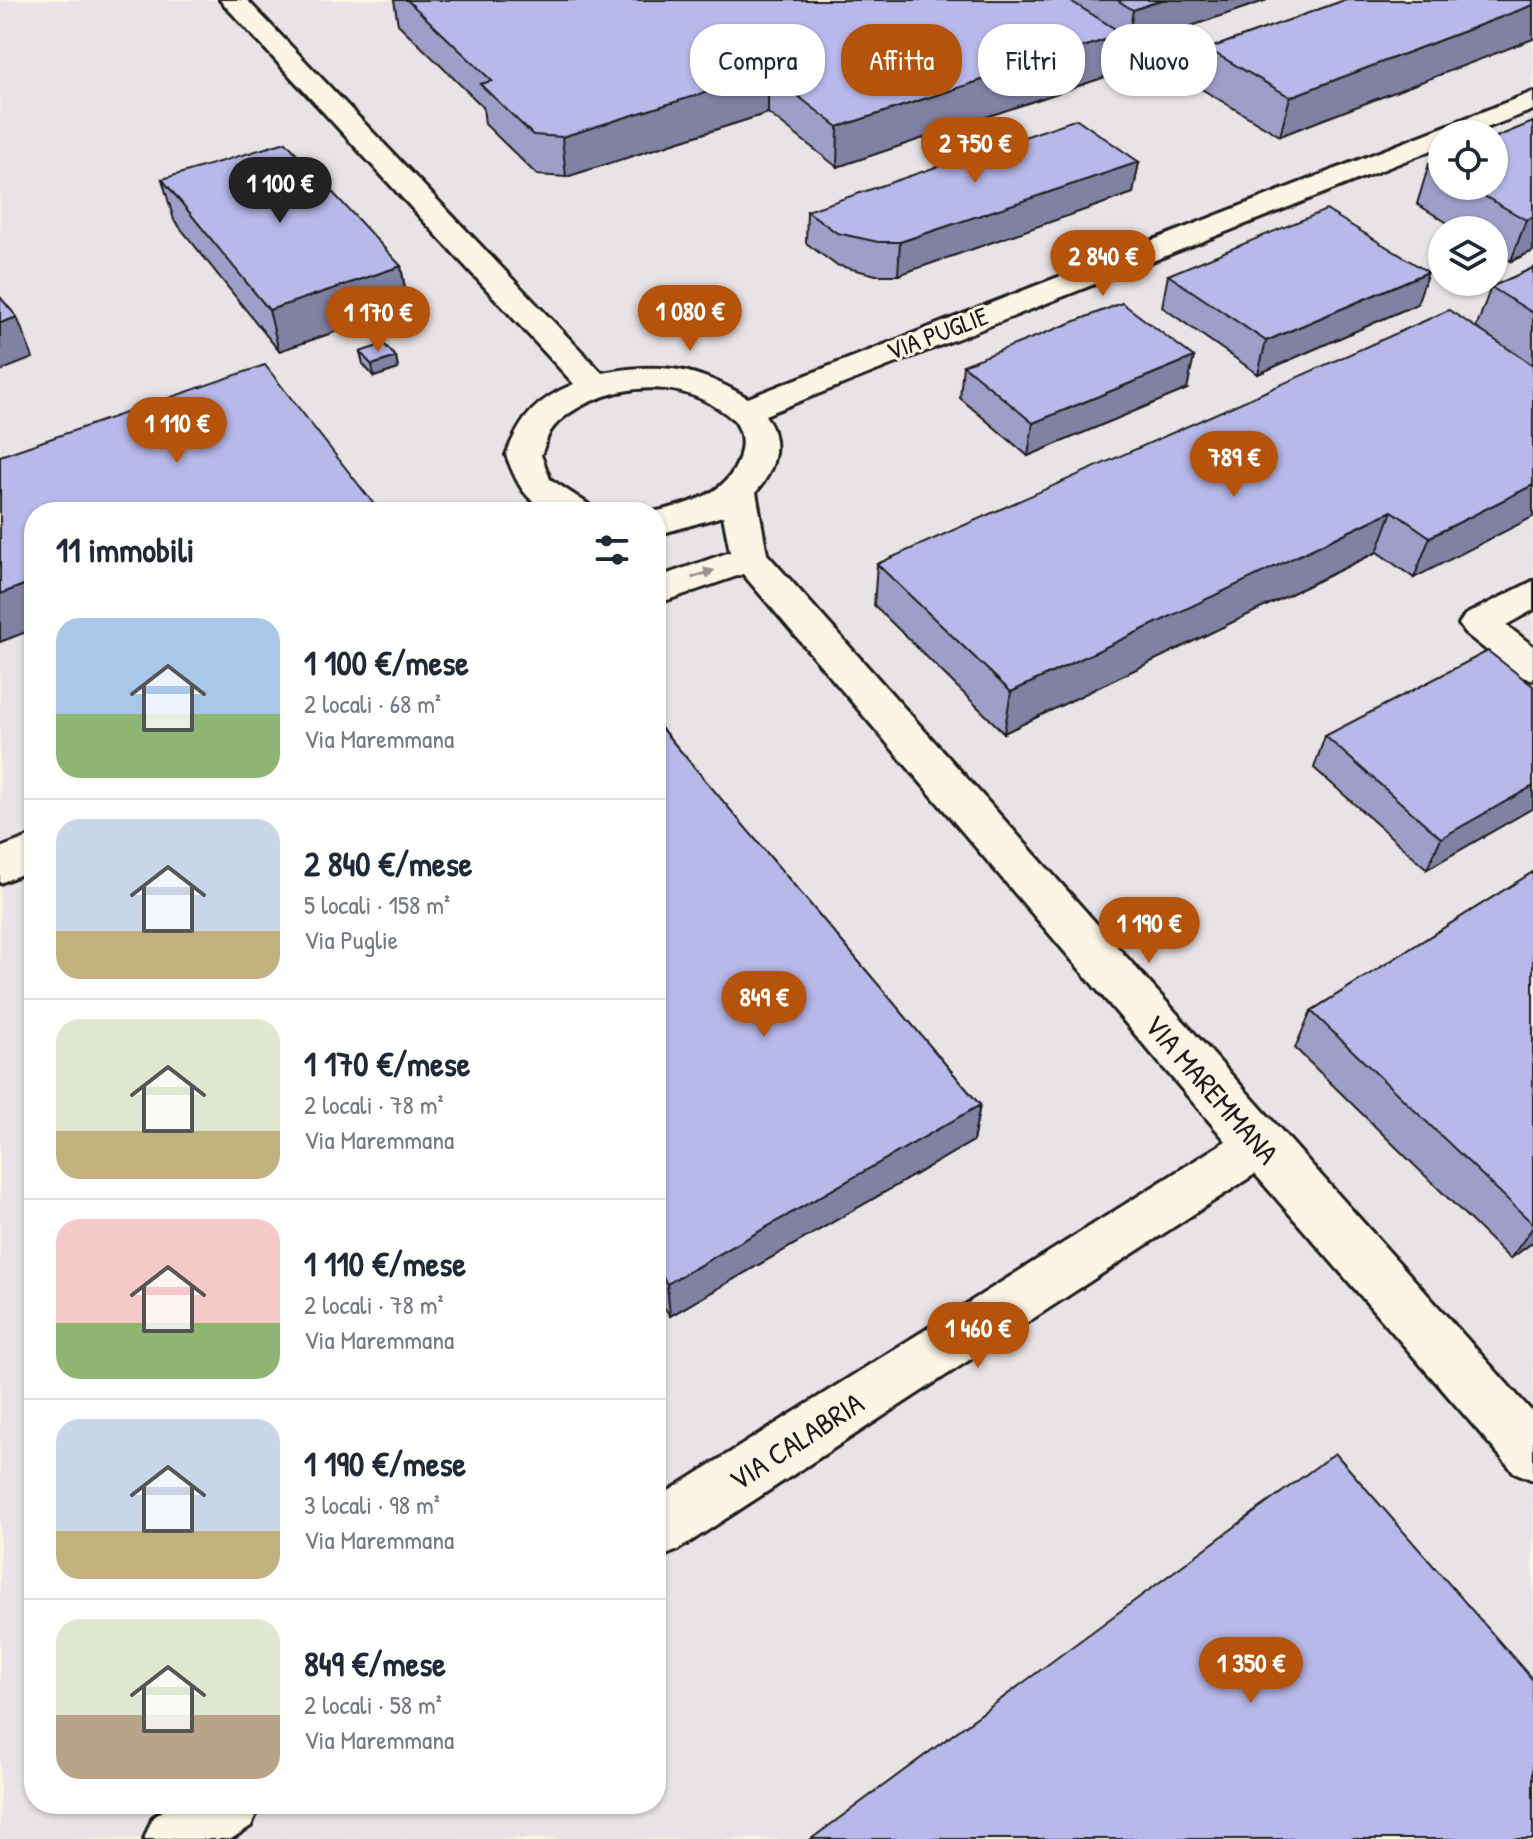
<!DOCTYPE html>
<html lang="it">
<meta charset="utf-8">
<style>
:root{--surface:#fff;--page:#f2f2f3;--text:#1f2937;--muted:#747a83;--line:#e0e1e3;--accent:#b45309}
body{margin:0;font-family:"Patrick Hand",sans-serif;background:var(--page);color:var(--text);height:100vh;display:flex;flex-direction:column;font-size:30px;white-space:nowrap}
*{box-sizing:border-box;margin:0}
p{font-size:26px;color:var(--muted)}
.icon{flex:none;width:44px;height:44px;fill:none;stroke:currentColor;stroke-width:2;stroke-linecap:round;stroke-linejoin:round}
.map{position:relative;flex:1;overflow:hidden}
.side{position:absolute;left:24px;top:502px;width:642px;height:1312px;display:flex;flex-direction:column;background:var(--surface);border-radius:32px;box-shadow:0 2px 6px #0004}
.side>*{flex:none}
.top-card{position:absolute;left:690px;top:24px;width:722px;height:72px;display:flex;gap:16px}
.tools{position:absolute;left:1428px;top:120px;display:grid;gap:16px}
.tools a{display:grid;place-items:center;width:80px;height:80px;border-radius:50%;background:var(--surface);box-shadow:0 2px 6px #0004;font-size:40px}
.price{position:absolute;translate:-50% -68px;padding:0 18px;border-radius:28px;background:var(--accent);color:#fff;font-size:26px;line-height:52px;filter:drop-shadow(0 2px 4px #0008)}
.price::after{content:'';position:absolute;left:50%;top:48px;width:24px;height:18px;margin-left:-12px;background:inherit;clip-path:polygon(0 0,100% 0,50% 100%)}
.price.on{background:#222;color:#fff}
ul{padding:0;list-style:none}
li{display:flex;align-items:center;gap:24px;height:200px;padding:0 32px}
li+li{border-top:2px solid var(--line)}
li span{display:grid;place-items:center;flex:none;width:224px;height:160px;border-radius:24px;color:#555}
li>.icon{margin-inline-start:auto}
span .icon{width:96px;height:96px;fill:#fffc;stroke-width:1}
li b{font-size:34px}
h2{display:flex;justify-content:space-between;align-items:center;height:96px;padding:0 32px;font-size:34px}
.chip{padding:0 28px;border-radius:32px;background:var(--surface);box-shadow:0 2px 6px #0004;font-size:28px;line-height:72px}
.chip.on{background:var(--accent);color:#fff}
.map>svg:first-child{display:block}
.built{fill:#e8e3e6;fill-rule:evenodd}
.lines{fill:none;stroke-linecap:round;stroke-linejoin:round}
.minor-casing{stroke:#1c1c1c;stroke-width:6}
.minor{fill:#fcf5e5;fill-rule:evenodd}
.wall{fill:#9e9ec9;stroke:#1c1c1c;stroke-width:2}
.shaded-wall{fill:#8181a4;stroke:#1c1c1c;stroke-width:2}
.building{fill:#b8b8ea;stroke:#1c1c1c;stroke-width:2}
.oneway{fill:#97938b}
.labels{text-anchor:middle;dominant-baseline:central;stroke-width:6;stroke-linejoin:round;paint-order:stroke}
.far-street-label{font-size:26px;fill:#1c1c1c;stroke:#fcf5e5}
.street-label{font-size:30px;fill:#1c1c1c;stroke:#fcf5e5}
</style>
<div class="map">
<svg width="1533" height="1839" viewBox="0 0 1533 1839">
<rect width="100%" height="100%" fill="#fcf5e5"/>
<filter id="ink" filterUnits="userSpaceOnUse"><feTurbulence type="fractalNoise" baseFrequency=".0125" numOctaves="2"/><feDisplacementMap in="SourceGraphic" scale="16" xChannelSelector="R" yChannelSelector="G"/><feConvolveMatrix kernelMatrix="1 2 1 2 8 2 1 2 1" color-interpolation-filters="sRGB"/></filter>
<g filter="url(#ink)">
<path class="built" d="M 0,0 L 1533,0 L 1533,1839 L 0,1839 ZM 1442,134 L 1494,134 L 1494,186 L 1442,186 ZM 1442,230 L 1494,230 L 1494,282 L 1442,282 ZM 34,512 L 656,512 L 656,1804 L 34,1804 Z"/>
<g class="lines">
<defs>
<g id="minor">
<path d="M 220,0 L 247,0 L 602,373 C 662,362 695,367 748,398 L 1533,92 L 1533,110 L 1471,134 L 1442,134 L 1442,146 L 765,415 C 783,441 776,469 756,492 L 767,554 L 1533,1413 L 1533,1480 L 1514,1472 L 1255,1174 L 676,1551 L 656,1559 L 656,1499 L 1226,1141 L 743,574 L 656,604 L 656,578 L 730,552 L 723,516 L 656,535 L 653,512 C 690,504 734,493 741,450 C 743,439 741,429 734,420 C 691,383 639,380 589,402 C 576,408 558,419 550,432 C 546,439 544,448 541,455 L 550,479 L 588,504 L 593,512 C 538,512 526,508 506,455 C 521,417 536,400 574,384 Z"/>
<path d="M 1533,581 L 1533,610 L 1506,625 L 1533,646 L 1533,680 L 1519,676 L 1465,633 L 1459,624 L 1465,615 Z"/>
<path d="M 34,835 L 34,869 L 0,883 L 0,848 Z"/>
<path d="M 173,1804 L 260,1804 L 251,1826 L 231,1839 L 144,1839 L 153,1817 Z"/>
</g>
</defs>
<use href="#minor" class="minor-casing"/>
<use href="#minor" class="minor"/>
</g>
<g class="wall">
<path d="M 394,0 L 1267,0 L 1127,48 L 1121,45 L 1117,73 L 837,167 L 768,113 L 566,177 L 537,175 L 485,124 L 483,107 L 398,24 Z"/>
<path d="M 1345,0 L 1280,136 L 1200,88 L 1208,49 Z"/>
<path d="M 1533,122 L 1533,251 L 1511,261 L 1494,251 L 1494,230 L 1459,230 L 1417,204 L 1429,164 L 1442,159 L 1442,186 L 1494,186 Z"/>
<path d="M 1139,162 L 1133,193 L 898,275 L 876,275 L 836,265 L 806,243 L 807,211 Z"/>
<path d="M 162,179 L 401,266 L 408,307 L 279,351 L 174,220 Z"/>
<path d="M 1533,268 L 1533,365 L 1414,578 L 1377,552 L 1004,733 L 874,605 L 877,564 L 1476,328 L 1491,287 Z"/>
<path d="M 1168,275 L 1417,304 L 1258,374 L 1162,307 Z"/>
<path d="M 360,352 L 396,357 L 398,369 L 374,377 L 363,364 Z"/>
<path d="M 963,365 L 1187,389 L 1028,456 L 960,398 Z"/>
<path d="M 1533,686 L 1533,808 L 1427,869 L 1314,768 L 1325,736 Z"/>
<path d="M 656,722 L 980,1105 L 973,1141 L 670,1316 L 656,1295 Z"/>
<path d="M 1533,872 L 1533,1242 L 1510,1259 L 1295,1048 L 1311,1011 Z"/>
</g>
<g class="shaded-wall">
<path d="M 1162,0 L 1267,0 L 1127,48 L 1133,10 Z"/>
<path d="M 1533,5 L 1533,39 L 1280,136 L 1290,97 Z"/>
<path d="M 1123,34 L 1117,73 L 837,167 L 838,127 Z"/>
<path d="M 768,73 L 768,113 L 566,177 L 562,137 Z"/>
<path d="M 1139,162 L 1133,193 L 898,275 L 900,242 Z"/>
<path d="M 1533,217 L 1533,251 L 1511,261 L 1526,220 Z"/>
<path d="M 401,266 L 408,307 L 279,351 L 269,310 Z"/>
<path d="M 1428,272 L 1417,304 L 1258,374 L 1266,341 Z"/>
<path d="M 17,317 L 33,358 L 0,371 L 0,323 Z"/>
<path d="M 396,357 L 398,369 L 374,377 L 372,365 Z"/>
<path d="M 1194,357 L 1187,389 L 1028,456 L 1033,423 Z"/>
<path d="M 1533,485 L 1533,517 L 1414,578 L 1430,537 Z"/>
<path d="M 1392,511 L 1377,552 L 1004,733 L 1011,692 Z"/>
<path d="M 34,581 L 34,629 L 0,642 L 0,594 Z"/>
<path d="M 1533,786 L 1533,808 L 1427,869 L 1441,838 Z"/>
<path d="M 980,1105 L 973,1141 L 670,1316 L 667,1284 Z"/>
<path d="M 1533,1227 L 1533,1242 L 1510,1259 Z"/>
</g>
<g class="building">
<path d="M 407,0 L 1069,0 L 1123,34 L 838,127 L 768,73 L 562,137 L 533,135 L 480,84 L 492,81 Z"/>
<path d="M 1117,0 L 1162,0 L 1133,10 Z"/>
<path d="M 1345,0 L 1533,0 L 1533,5 L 1290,97 L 1208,49 Z"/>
<path d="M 1077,119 L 1139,162 L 900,242 L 878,242 L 837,233 L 807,211 Z"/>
<path d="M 1533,122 L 1533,217 L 1526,220 L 1467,186 L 1494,186 L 1494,138 Z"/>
<path d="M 286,142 L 401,266 L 269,310 L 162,179 Z"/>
<path d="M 1442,159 L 1442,171 L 1429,164 Z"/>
<path d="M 1326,210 L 1428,272 L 1266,341 L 1168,275 Z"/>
<path d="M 1533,268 L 1533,313 L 1491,287 Z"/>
<path d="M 0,297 L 17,317 L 0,323 Z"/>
<path d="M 1122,303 L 1194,357 L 1033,423 L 963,365 Z"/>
<path d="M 1449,310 L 1533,365 L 1533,485 L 1430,537 L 1392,511 L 1011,692 L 877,564 Z"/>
<path d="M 384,344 L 396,357 L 372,365 L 360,352 Z"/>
<path d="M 265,365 L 380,512 L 34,512 L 34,581 L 0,594 L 0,456 Z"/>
<path d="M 1488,651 L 1533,686 L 1533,786 L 1441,838 L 1325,736 Z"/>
<path d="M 656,722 L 980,1105 L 667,1284 L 656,1267 Z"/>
<path d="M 1533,872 L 1533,1224 L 1311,1011 Z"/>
<path d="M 1335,1453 L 1533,1680 L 1533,1839 L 811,1839 Z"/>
</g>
<defs><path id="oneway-solid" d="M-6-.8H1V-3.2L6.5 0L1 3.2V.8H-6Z" transform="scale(2)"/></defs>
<use class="oneway" href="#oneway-solid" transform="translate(703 574) rotate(-19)"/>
</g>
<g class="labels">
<g class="far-street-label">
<text transform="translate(937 333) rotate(-21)">VIA PUGLIE</text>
</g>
<g class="street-label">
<text transform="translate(1212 1089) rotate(49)">VIA MAREMMANA</text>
<text transform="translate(796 1441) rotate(-33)">VIA CALABRIA</text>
</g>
</g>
</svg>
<div class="tools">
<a><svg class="icon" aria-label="locate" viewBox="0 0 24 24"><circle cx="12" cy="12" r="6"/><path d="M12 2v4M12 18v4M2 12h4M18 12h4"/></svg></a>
<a><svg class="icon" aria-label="layers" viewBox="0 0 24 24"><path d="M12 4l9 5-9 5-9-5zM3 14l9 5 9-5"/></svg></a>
</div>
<b class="price" style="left:975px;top:185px">2 750 €</b>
<b class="price on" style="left:280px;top:225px">1 100 €</b>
<b class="price" style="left:1103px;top:298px">2 840 €</b>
<b class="price" style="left:690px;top:353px">1 080 €</b>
<b class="price" style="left:378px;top:354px">1 170 €</b>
<b class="price" style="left:177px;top:465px">1 110 €</b>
<b class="price" style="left:1234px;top:499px">789 €</b>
<b class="price" style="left:1149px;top:965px">1 190 €</b>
<b class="price" style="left:764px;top:1039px">849 €</b>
<b class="price" style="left:978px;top:1370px">1 460 €</b>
<b class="price" style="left:1251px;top:1705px">1 350 €</b>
<div class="top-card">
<a class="chip">Compra</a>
<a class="chip on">Affitta</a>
<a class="chip">Filtri</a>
<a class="chip">Nuovo</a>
</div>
<section class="side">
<h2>11 immobili<svg class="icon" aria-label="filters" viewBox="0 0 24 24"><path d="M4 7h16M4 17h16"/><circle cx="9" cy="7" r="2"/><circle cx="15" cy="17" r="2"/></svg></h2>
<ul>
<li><span style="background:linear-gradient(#a9c7e8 60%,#8fb573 0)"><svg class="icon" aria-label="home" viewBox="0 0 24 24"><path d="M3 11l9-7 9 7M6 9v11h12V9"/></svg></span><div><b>1 100 €/mese</b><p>2 locali · 68 m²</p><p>Via Maremmana</p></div></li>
<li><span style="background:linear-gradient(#c9d6e8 70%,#c2b280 0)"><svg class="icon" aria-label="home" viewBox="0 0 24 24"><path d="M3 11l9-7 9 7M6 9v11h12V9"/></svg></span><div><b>2 840 €/mese</b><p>5 locali · 158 m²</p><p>Via Puglie</p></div></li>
<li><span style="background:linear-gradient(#dfe7d0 70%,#c2b280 0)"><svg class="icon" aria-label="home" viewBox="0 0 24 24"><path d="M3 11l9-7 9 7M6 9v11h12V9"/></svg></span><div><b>1 170 €/mese</b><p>2 locali · 78 m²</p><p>Via Maremmana</p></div></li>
<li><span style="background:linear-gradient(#f6c9c9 65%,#8fb573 0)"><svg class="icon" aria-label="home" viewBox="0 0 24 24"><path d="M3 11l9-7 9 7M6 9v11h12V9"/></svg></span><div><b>1 110 €/mese</b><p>2 locali · 78 m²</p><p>Via Maremmana</p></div></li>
<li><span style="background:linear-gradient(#c9d6e8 70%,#c2b280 0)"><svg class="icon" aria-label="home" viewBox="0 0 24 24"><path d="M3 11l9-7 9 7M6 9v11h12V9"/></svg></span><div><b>1 190 €/mese</b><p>3 locali · 98 m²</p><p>Via Maremmana</p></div></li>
<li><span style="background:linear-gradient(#dfe7d0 60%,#b9a48a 0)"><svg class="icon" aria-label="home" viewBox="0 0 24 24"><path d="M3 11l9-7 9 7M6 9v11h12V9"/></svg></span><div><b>849 €/mese</b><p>2 locali · 58 m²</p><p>Via Maremmana</p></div></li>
</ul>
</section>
</div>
